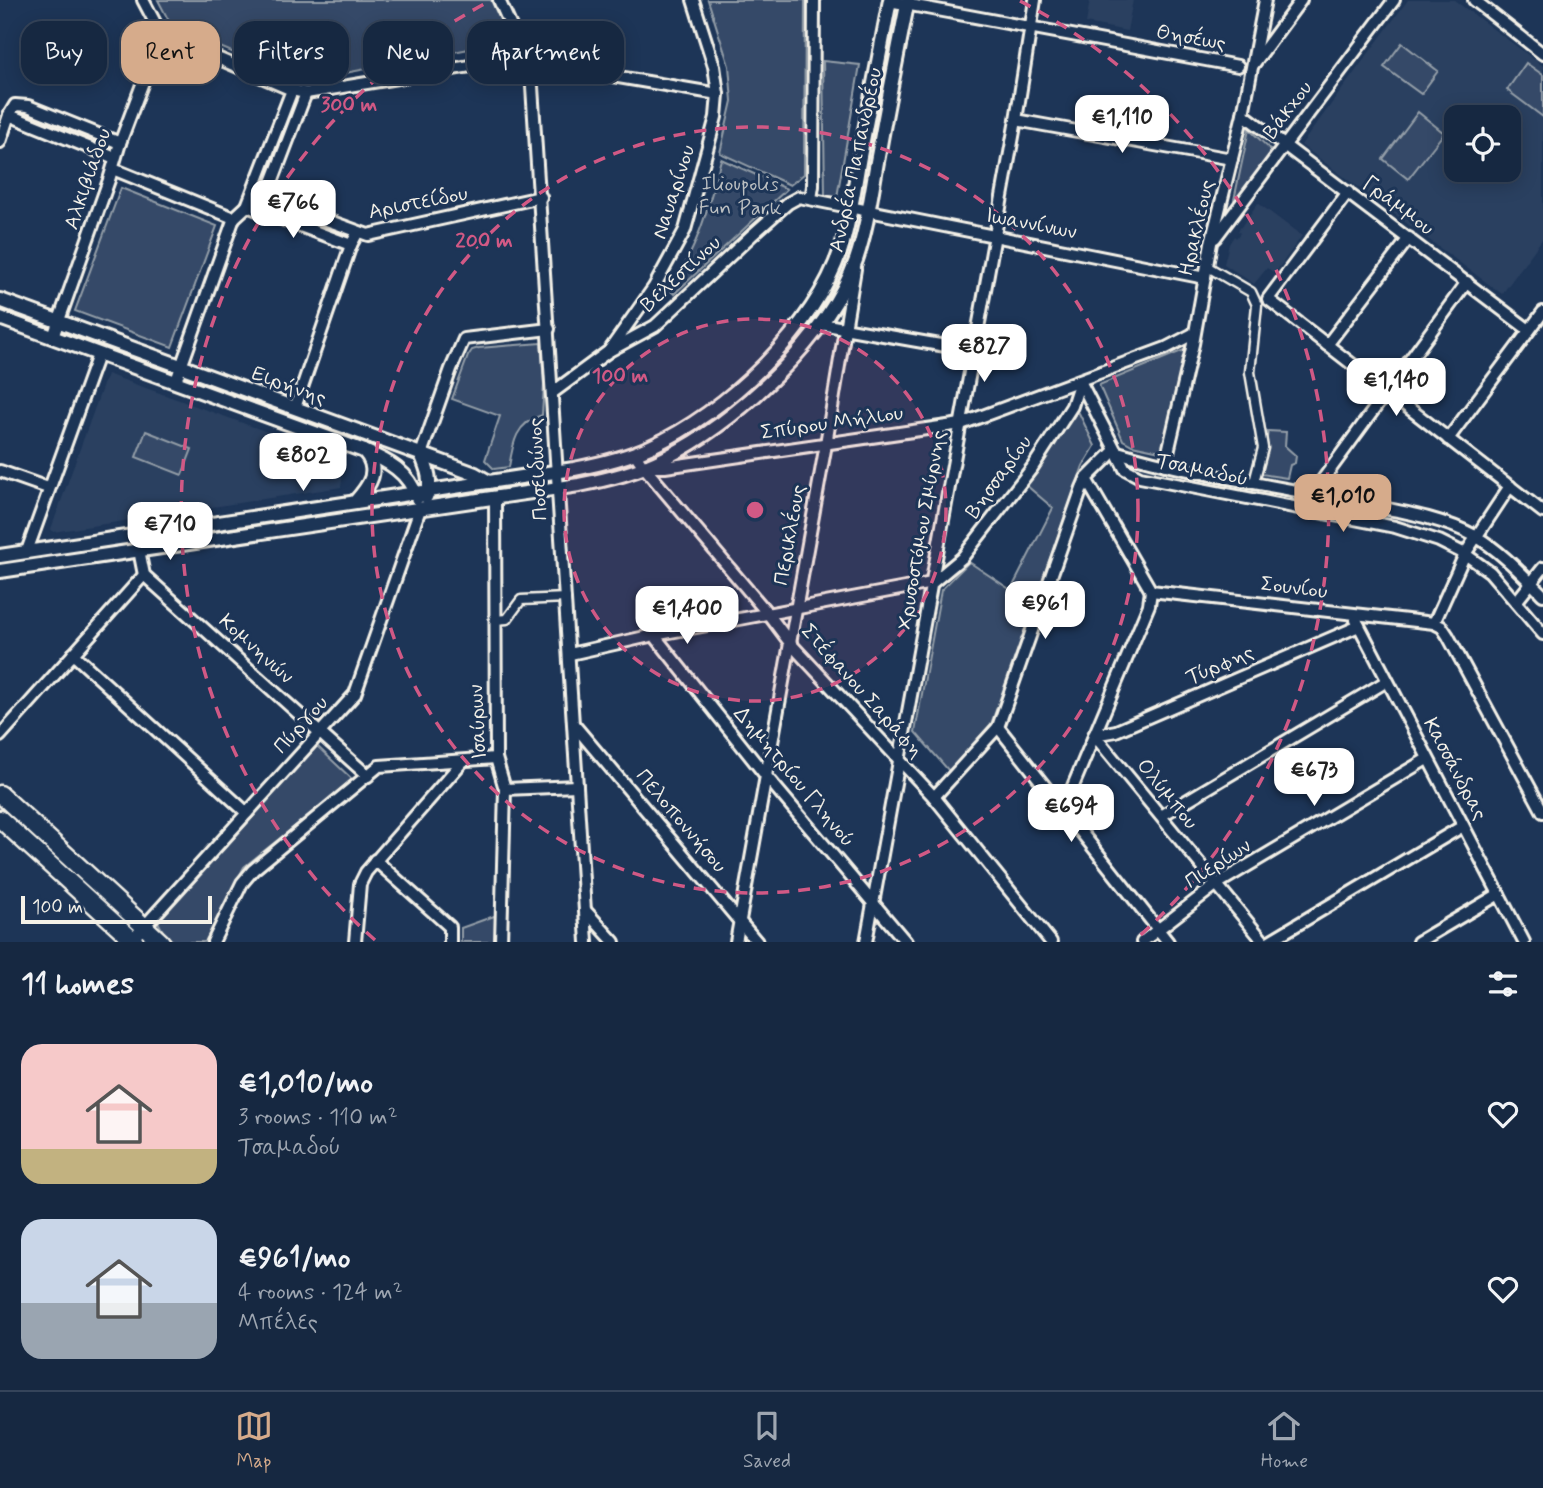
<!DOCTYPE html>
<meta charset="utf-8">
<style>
:root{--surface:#162841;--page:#1f3048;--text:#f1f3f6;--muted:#9ea6b1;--line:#35445a;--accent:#d6ab8b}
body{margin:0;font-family:Mynerve,sans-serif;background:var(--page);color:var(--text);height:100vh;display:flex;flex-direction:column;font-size:26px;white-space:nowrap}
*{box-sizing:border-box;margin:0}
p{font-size:23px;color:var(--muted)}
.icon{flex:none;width:38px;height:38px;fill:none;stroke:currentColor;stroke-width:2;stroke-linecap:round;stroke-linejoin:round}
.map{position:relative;height:942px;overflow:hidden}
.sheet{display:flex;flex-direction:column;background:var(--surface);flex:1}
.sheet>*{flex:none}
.guide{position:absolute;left:21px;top:21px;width:700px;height:63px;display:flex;gap:14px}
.buttons{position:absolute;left:1444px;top:105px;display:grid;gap:14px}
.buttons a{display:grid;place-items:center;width:77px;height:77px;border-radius:14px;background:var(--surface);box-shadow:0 4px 18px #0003,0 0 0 2px var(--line);font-size:35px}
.scale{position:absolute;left:21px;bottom:18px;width:191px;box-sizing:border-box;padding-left:7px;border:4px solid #f4f1e8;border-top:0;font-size:19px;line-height:24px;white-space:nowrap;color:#f4f1e8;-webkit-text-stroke:5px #1d3557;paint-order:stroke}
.price{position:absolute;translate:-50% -60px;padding:0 16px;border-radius:14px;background:#fff;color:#222;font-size:23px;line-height:46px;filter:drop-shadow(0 2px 4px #0008)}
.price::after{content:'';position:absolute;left:50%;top:42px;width:21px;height:16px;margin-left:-10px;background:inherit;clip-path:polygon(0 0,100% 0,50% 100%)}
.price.current{background:var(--accent);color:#111}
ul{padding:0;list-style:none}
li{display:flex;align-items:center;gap:21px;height:175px;padding:0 21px}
li span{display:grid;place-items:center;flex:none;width:196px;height:140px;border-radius:21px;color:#555}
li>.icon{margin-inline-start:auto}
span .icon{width:84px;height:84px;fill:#fffc;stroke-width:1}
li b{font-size:30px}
h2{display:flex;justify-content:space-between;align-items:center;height:84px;padding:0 21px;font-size:30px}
.pill{padding:0 24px;border-radius:21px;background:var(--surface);box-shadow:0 4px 18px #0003,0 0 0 2px var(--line);font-size:24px;line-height:63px}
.pill.current{background:var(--accent);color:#111}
.tabs{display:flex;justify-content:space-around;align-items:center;height:98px;border-top:2px solid var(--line);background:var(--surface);font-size:19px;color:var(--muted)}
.tabs a{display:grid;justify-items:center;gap:4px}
.tabs .current{color:var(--accent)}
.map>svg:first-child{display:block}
.built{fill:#2a4060;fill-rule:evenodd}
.green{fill:#354a67;stroke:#949ea8;stroke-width:2}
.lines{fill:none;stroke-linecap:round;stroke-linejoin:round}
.pedestrian-casing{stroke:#f4f1e8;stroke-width:13}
.minor-casing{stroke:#f4f1e8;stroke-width:16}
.tertiary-casing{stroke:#f4f1e8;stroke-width:18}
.primary-casing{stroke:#f4f1e8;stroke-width:21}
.pedestrian{stroke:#1d3557;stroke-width:8}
.minor{stroke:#1d3557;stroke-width:10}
.tertiary{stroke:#1d3557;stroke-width:12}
.primary{stroke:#1d3557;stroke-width:16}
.ring{fill:none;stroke:#d15985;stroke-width:3.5;stroke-dasharray:12 9}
.labels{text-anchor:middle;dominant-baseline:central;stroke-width:6;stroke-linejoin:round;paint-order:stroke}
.street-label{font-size:21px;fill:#f4f1e8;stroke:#1d3557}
.park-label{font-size:21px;fill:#bbbfc1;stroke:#1d3557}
.centre{fill:#d15985;stroke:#1d3557;stroke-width:3.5}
.ring-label{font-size:21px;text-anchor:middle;font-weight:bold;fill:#d15985;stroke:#1d3557;stroke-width:6;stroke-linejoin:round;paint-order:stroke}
</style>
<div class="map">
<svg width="1543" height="942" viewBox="0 0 1543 942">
<rect width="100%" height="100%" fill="#1d3557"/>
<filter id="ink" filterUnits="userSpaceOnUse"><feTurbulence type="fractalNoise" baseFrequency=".0143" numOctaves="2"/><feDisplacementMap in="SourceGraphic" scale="14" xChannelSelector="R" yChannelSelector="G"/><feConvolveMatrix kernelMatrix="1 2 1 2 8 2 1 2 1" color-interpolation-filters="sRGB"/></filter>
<g filter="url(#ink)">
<g class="built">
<path d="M 1090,0 L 1133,0 L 1127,31 L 1086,23 Z"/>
<path d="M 1408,0 L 1454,0 L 1543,66 L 1543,238 L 1502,294 L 1301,145 ZM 1456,117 L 1508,117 L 1508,170 L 1456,170 Z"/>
<path d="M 1258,203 L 1302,236 L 1275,273 L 1267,268 L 1254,284 L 1224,264 L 1229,244 L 1234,236 L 1236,238 L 1240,233 L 1238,231 Z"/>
<path d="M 107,374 L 345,460 L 341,487 L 53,532 L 51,529 Z"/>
</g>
<g class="green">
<path d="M 158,0 L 491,0 L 510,41 L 330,76 L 306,78 L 280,72 L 172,27 Z"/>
<path d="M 708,0 L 805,0 L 804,174 L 790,185 L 720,153 L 732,101 L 729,66 Z"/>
<path d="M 1402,43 L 1438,71 L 1421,94 L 1384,67 Z"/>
<path d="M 823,61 L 860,65 L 837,197 L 825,195 Z"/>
<path d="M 1526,63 L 1543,75 L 1543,117 L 1507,90 Z"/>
<path d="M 1418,112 L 1444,133 L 1408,179 L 1383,159 Z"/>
<path d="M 1249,129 L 1277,156 L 1237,203 L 1234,200 Z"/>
<path d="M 721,159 L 787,189 L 674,294 L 670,290 C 697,250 709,206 721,159 Z"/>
<path d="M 121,188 L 217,226 L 172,347 L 75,311 Z"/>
<path d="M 541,343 L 544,385 L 542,415 C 516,423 513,442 509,467 L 494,469 L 485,460 L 500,416 L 452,399 L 468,356 L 472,350 L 479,348 Z"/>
<path d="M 1189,348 L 1165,452 L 1132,445 L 1123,440 L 1099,385 Z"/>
<path d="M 1078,411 L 1095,446 L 1083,466 L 991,724 L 949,771 L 915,732 L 941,590 L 969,562 L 1011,590 L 1053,508 L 1026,485 Z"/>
<path d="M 146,431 L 192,449 L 182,475 L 136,457 Z"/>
<path d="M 1268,431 L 1286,432 L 1285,446 L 1296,456 L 1295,463 L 1290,465 L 1287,478 L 1261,474 Z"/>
<path d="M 317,746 L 353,780 L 244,867 L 205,942 L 174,942 L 164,933 L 158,922 Z"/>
<path d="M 497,915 L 496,942 L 461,942 L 461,928 Z"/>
</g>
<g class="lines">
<defs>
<g id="pedestrian">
<path d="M 1208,267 L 1251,292 L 1257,305 L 1250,372 L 1263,448 L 1254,482"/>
<path d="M 495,620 L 507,619 L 521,600 L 566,598"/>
</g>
<g id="minor">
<path d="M 143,0 L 161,34 L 292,90 L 306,93 L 513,59 L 718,94"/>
<path d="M 499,0 L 531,71 L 587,942"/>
<path d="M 1474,0 L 1543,54"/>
<path d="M 889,1 L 1238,66"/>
<path d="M 1253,65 L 1301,0"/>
<path d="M 1243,114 L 1529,330"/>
<path d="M 9,115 L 115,158"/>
<path d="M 1016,120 L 1232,159"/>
<path d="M 0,142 L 9,115 L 15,105 L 28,106 L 120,143"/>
<path d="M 113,169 L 234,218"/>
<path d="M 1348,192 L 1268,299 L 1543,512"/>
<path d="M 266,198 L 368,235 L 541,197"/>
<path d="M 811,199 L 813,186 L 814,0"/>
<path d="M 247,206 L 292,90"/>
<path d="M 247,206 L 351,245"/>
<path d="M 1215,238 L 1394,0"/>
<path d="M 821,324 L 974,351"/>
<path d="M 53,337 L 109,180 L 120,143 L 161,34"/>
<path d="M 1327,345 L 1409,238"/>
<path d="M 609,351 L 655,326 L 752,235 L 788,203 L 799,197 L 1205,278"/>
<path d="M 176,381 L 234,218 L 247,206 L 266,198 L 306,93"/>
<path d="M 1080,381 L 1125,469 L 1140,477 L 1395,527 L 1439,541 L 1465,554 L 1490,572 L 1543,634"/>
<path d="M 552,393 L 609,351 L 654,287 L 685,230 L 716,117 L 718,94 L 714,66 L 693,0"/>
<path d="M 295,408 L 351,245 L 358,232"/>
<path d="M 1448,439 L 1543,312"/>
<path d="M 1114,451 C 1193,475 1277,486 1358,503 C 1397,511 1440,517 1475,536 C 1501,551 1522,574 1543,595"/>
<path d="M 421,454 L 451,369 L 464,339 L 549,329"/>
<path d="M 635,454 L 644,467 L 665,467 L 961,424 L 1166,348 L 1193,334"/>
<path d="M 1165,465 L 1193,344 L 1211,243 L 1243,114 L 1265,0"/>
<path d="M 644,467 L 769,615 L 790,643 L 934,797 L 1051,942"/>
<path d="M 0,471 L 48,488"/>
<path d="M 1086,479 L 1151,591"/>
<path d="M 1313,493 L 1467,282"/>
<path d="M 495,499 L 496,758 L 505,789 L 501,942"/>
<path d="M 136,535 L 144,575 L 368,776"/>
<path d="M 27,551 L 98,355"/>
<path d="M 1151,591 L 1434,623 L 1442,627 L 1448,636 L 1543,812"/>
<path d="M 1516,602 L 1543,568"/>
<path d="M 1356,620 L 1524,942"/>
<path d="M 1434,623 L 1465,554 L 1510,486"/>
<path d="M 654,635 L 766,776 L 906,942"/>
<path d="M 73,654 L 247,813"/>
<path d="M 570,654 L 654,635 L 932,583 L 962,558 L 1032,468 L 1072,406 L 1080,381"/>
<path d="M 575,726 L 757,942"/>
<path d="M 998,727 L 1168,942"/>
<path d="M 0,736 L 144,575"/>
<path d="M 505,789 L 577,786"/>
<path d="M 934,797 L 998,727 L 1082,488 L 1086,479 L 1114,451"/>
<path d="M 1063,810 L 1149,605 L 1151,591"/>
<path d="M 1161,816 L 1387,681"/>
<path d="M 375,860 L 450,927 L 450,942"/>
<path d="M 585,910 L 614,942"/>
<path d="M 130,942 L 355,694 L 420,509"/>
<path d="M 213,942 L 242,883 L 253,870 L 379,766 L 496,758"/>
<path d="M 355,942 L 360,884 L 366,872 L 463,761"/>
<path d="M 736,942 L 826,444 L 855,269"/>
<path d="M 866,942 L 1016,120 L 1035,0"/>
<path d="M 1142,942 L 1217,884 L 1427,759"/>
<path d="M 1264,942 L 1094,735 L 1116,731 L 1359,626"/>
<path d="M 1268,942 L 1463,826"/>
<path d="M 1418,942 L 1499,894"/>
</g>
<g id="tertiary">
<path d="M 0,300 L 475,474 L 489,482"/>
<path d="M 0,318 L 364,451 C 388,461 409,472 417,498"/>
<path d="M 421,454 C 427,468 433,483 426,497"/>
<path d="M 355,502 C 370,485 381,470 364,451"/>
<path d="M 0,556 L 574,469 C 600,464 626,458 650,447 C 726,413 814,329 841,249 C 851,218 855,183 861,151 C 871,101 880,50 890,0"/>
<path d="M 0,571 L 579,485 C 609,479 638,472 665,458 C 738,421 828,338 856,260 C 868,225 872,187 879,151 C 888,100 898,50 908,0"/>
</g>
<g id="primary">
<path d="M 0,794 L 161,942"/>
<path d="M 0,819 L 135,942"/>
</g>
</defs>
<use href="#pedestrian" class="pedestrian-casing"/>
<use href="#minor" class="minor-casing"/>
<use href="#tertiary" class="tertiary-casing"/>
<use href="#primary" class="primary-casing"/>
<use href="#pedestrian" class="pedestrian"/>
<use href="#minor" class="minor"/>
<use href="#tertiary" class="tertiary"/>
<use href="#primary" class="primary"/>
</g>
</g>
<circle cx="755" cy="510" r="191" fill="#d15985" fill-opacity=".12"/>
<g class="ring">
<circle cx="755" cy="510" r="191"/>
<circle cx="755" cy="510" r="383"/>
<path d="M375 940A574 574 0 0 1 490 1M1020 1A574 574 0 0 1 1135 940"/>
</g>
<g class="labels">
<g class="street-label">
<text transform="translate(1191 38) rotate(10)">Θησέως</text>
<text transform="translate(1288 110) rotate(-53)">Βάκχου</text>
<text transform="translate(856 160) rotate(-78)">Ανδρέα Παπανδρέου</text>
<text transform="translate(88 179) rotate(-71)">Αλκιβιάδου</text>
<text transform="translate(674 192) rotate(-72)">Ναυαρίνου</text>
<text transform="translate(418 203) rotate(-11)">Αριστείδου</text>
<text transform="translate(1398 206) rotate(37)">Γράμμου</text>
<text transform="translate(1031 224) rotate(11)">Ιωαννίνων</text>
<text transform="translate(1197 228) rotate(-77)">Ηρακλέους</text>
<text transform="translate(681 274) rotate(-43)">Βελεστίνου</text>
<text transform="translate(289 386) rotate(20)">Ειρήνης</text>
<text transform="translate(832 423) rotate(-8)">Σπύρου Μήλιου</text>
<text transform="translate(538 469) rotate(-93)">Ποσειδώνος</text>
<text transform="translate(1202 470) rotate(12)">Τσαμαδού</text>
<text transform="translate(999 477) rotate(-54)">Βησσαρίου</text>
<text transform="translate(922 530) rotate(-80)">Χρυσοστόμου Σμύρνης</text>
<text transform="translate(790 535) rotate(-80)">Περικλέους</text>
<text transform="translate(1294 588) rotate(7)">Σουνίου</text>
<text transform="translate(256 649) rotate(42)">Κομνηνών</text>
<text transform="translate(1220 665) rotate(-23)">Τύρφης</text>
<text transform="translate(862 691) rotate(48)">Στέφανου Σαράφη</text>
<text transform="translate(478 722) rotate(-93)">Ισαύρων</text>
<text transform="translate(301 725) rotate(-48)">Πύργου</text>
<text transform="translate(1455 769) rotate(62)">Κασσάνδρας</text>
<text transform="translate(794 777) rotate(50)">Δημητρίου Γληνού</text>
<text transform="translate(1167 794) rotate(51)">Ολύμπου</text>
<text transform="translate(681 821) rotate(50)">Πελοποννήσου</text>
<text transform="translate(1218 864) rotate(-33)">Πιερίων</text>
</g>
<g class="park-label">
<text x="740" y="184">Ilioupolis<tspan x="740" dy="24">Fun Park</tspan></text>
</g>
</g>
<circle cx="755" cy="510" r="10" class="centre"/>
<g class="ring-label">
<text x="349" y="111">300 m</text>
<text x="484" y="247">200 m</text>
<text x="620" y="382">100 m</text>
</g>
</svg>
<div class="buttons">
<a><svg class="icon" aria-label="locate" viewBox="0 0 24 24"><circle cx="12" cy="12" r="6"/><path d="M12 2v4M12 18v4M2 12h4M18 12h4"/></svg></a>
</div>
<div class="scale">100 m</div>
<b class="price" style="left:1122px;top:155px">€1,110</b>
<b class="price" style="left:293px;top:240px">€766</b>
<b class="price" style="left:984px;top:384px">€827</b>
<b class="price" style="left:1396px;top:418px">€1,140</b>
<b class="price" style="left:303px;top:493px">€802</b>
<b class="price current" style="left:1343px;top:534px">€1,010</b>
<b class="price" style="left:170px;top:562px">€710</b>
<b class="price" style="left:1045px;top:641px">€961</b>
<b class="price" style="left:687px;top:646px">€1,400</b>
<b class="price" style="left:1314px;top:808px">€673</b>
<b class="price" style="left:1071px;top:844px">€694</b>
<div class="guide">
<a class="pill">Buy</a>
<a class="pill current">Rent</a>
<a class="pill">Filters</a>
<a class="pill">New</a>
<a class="pill">Apartment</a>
</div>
</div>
<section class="sheet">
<h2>11 homes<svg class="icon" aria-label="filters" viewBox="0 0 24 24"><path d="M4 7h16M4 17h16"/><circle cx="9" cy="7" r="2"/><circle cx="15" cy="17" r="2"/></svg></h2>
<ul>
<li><span style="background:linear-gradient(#f6c9c9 75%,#c2b280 0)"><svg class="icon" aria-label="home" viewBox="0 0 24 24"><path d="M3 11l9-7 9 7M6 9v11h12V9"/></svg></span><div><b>€1,010/mo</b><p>3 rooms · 110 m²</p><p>Τσαμαδού</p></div><svg class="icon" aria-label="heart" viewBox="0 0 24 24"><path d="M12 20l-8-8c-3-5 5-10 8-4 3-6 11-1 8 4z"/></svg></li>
<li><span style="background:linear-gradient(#c9d6e8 60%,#9aa5b1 0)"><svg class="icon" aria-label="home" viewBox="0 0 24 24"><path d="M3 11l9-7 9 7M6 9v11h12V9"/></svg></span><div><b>€961/mo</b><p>4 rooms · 124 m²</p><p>Μπέλες</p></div><svg class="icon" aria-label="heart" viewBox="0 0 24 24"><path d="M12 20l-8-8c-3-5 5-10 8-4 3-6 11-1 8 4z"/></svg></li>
</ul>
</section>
<nav class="tabs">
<a class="current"><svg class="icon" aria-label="map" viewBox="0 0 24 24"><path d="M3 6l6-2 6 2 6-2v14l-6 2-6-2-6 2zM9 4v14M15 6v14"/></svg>Map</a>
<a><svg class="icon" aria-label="saved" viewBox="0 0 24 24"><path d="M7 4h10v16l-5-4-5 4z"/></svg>Saved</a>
<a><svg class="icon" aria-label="home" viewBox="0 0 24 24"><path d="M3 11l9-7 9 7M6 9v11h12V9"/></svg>Home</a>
</nav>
